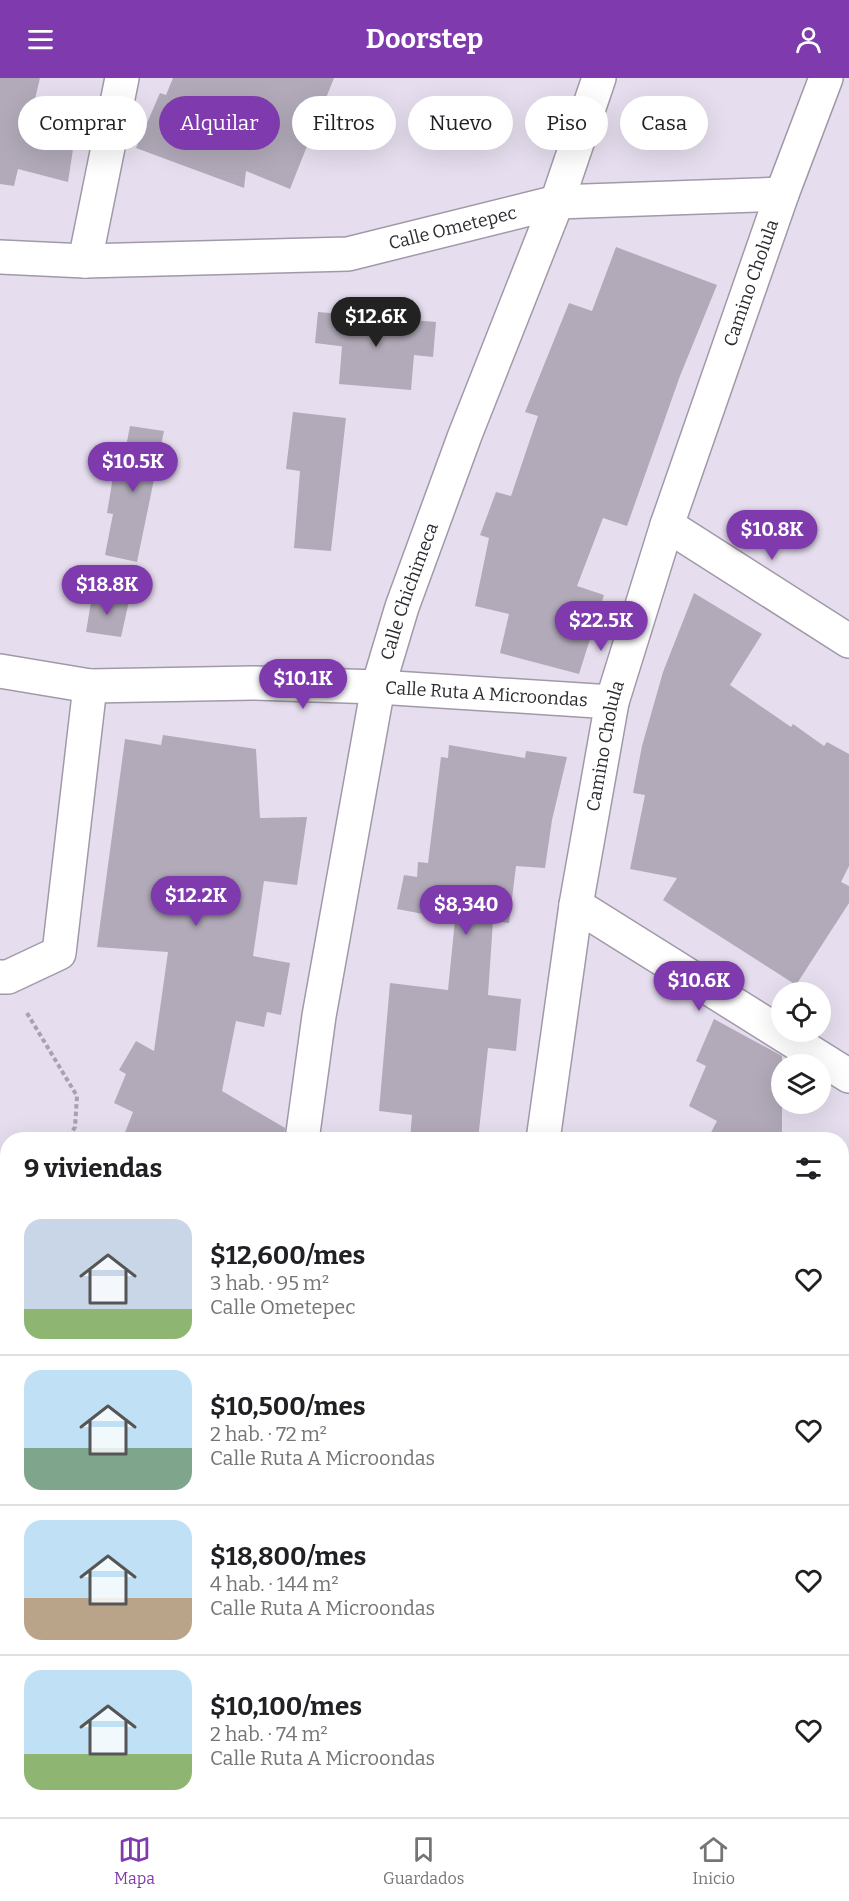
<!DOCTYPE html>
<html lang="es">
<meta charset="utf-8">
<style>
:root{--surface:#fff;--page:#f6f6f6;--text:#202124;--muted:#757577;--line:#e0e0e0;--accent:#7f3aad}
body{margin:0;font-family:Bitter,serif;background:var(--page);color:var(--text);height:100vh;display:flex;flex-direction:column;font-size:22px;white-space:nowrap}
*{box-sizing:border-box;margin:0}
p{font-size:20px;color:var(--muted)}
.icon{flex:none;width:33px;height:33px;fill:none;stroke:currentColor;stroke-width:2;stroke-linecap:round;stroke-linejoin:round}
.map{position:relative;flex:1;overflow:hidden}
.sheet{position:absolute;left:0px;top:1054px;width:849px;height:686px;display:flex;flex-direction:column;background:var(--surface);border-radius:24px 24px 0 0;box-shadow:0 6px 24px #0002}
.sheet>*{flex:none}
.banner{position:absolute;left:18px;top:18px;width:813px;height:54px;display:flex;gap:12px}
.fabs{position:absolute;left:771px;top:904px;display:grid;gap:12px}
.fabs a{display:grid;place-items:center;width:60px;height:60px;border-radius:50%;background:var(--surface);box-shadow:0 6px 24px #0002;font-size:30px}
.price{position:absolute;translate:-50% -51px;padding:0 14px;border-radius:21px;background:var(--accent);color:#fff;font-size:20px;line-height:39px;filter:drop-shadow(0 2px 3px #0008)}
.price::after{content:'';position:absolute;left:50%;top:36px;width:18px;height:14px;margin-left:-9px;background:inherit;clip-path:polygon(0 0,100% 0,50% 100%)}
.price.selected{background:#222;color:#fff}
ul{padding:0;list-style:none}
li{display:flex;align-items:center;gap:18px;height:150px;padding:0 24px}
li+li{border-top:2px solid var(--line)}
li span{display:grid;place-items:center;flex:none;width:168px;height:120px;border-radius:18px;color:#555}
li>.icon{margin-inline-start:auto}
span .icon{width:72px;height:72px;fill:#fffc;stroke-width:1}
li b{font-size:26px}
h2{display:flex;justify-content:space-between;align-items:center;height:72px;padding:0 24px;font-size:26px}
.chip{padding:0 21px;border-radius:27px;background:var(--surface);box-shadow:0 6px 24px #0002;font-size:21px;line-height:54px}
.chip.selected{background:var(--accent);color:#fff}
header{display:flex;justify-content:space-between;align-items:center;height:78px;padding:0 24px;background:var(--accent);color:#fff;font-size:27px;font-weight:700}
.tabs{display:flex;justify-content:space-around;align-items:center;height:84px;border-top:2px solid var(--line);background:var(--surface);font-size:16px;color:var(--muted)}
.tabs a{display:grid;justify-items:center;gap:3px}
.tabs .selected{color:var(--accent)}
.map>svg:first-child{display:block}
.building{fill:#b2aab9}
.lines{fill:none;stroke-linecap:round;stroke-linejoin:round}
.minor-casing{stroke:#a199a8;stroke-width:36}
.path{stroke:#a8a1ae;stroke-width:4;stroke-dasharray:4.5 3;stroke-linecap:butt}
.minor{stroke:#fff;stroke-width:33}
.labels{text-anchor:middle;dominant-baseline:central;stroke-width:6;stroke-linejoin:round;paint-order:stroke}
.street-label{font-size:18px;fill:#2e2b31;stroke:#f3ebfb}
</style>
<header><svg class="icon" aria-label="menu" viewBox="0 0 24 24"><path d="M4 6h16M4 12h16M4 18h16"/></svg>Doorstep<svg class="icon" aria-label="person" viewBox="0 0 24 24"><circle cx="12" cy="8" r="4"/><path d="M4 21q1-7 8-7t8 7"/></svg></header>
<div class="map">
<svg width="849" height="1739" viewBox="0 0 849 1739">
<rect width="100%" height="100%" fill="#e6deee"/>
<g class="building">
<path d="M 0,0 L 40,0 L 35,21 L 79,32 L 68,104 L 18,91 L 14,108 L 0,106 Z"/>
<path d="M 173,0 L 334,0 L 290,111 L 246,93 L 244,110 L 136,70 L 160,15 L 166,17 Z"/>
<path d="M 616,169 L 717,207 L 680,298 L 627,448 L 603,440 L 577,508 L 604,517 L 579,596 L 500,575 L 509,536 L 475,528 L 489,460 L 480,457 L 496,414 L 511,418 L 538,338 L 525,334 L 569,225 L 592,233 Z"/>
<path d="M 318,234 L 436,244 L 433,279 L 414,277 L 411,312 L 339,306 L 342,268 L 347,269 L 315,265 Z"/>
<path d="M 293,334 L 346,340 L 331,473 L 294,470 L 300,393 L 286,391 Z"/>
<path d="M 130,348 L 164,353 L 137,484 L 105,477 L 113,436 L 107,435 L 114,393 L 121,394 Z"/>
<path d="M 694,515 L 762,556 L 730,607 L 791,649 L 793,646 L 824,668 L 827,664 L 849,676 L 849,788 L 841,804 L 849,808 L 849,825 L 796,907 L 663,822 L 677,800 L 630,791 L 645,717 L 633,715 L 642,668 L 663,594 Z"/>
<path d="M 92,518 L 129,523 L 121,559 L 86,554 Z"/>
<path d="M 163,657 L 256,671 L 260,740 L 307,739 L 297,807 L 264,803 L 253,878 L 290,885 L 281,937 L 267,934 L 264,949 L 236,943 L 222,1013 L 285,1050 L 284,1062 L 122,1062 L 133,1034 L 114,1025 L 126,996 L 119,992 L 136,963 L 154,973 L 168,874 L 97,869 L 125,661 L 161,667 Z"/>
<path d="M 449,667 L 525,680 L 526,673 L 567,679 L 552,742 L 545,790 L 516,788 L 509,845 L 493,843 L 488,917 L 521,921 L 516,973 L 488,970 L 478,1062 L 410,1062 L 412,1037 L 379,1033 L 390,905 L 448,912 L 455,842 L 397,831 L 404,797 L 417,799 L 418,784 L 428,785 L 441,679 L 448,680 Z"/>
<path d="M 714,941 L 782,978 L 782,1062 L 707,1062 L 717,1043 L 689,1028 L 706,988 L 696,983 Z"/>
</g>
<g class="lines">
<defs>
<g id="minor">
<path id="s1" d="M 0,179 L 85,183 L 348,176 L 557,124 L 782,116"/>
<path d="M 85,183 L 122,0"/>
<path d="M 667,447 L 849,563"/>
<path id="s2" d="M 0,593 L 90,608 L 253,605 L 378,609 L 612,624"/>
<path d="M 576,827 L 849,998"/>
<path d="M 0,899 L 8,899 L 59,875 L 90,608"/>
<path id="s3" d="M 302,1062 L 319,938 L 378,609 L 402,529 L 465,357 L 557,124 L 599,0"/>
<path id="s4" d="M 543,1062 L 576,827 L 612,624 L 667,447 L 782,116 L 826,0"/>
<path d="M 0,1291 L 8,1300"/>
<path d="M 842,1421 L 849,1426"/>
<path d="M 403,1732 L 408,1739"/>
<path d="M 83,1739 L 84,1736"/>
<path d="M 458,1739 L 459,1732"/>
<path d="M 844,1739 L 849,1725"/>
</g>
</defs>
<use href="#minor" class="minor-casing"/>
<g class="path">
<path d="M 27,935 L 77,1018 L 75,1049 L 67,1062"/>
<path d="M 0,1174 L 8,1162"/>
</g>
<use href="#minor" class="minor"/>
</g>
<g class="labels">
<g class="street-label">
<text stroke="none"><textPath href="#s1" startOffset="456">Calle Ometepec</textPath></text>
<text stroke="none"><textPath href="#s4" startOffset="885">Camino Cholula</textPath></text>
<text stroke="none"><textPath href="#s3" startOffset="560">Calle Chichimeca</textPath></text>
<text stroke="none"><textPath href="#s2" startOffset="488">Calle Ruta A Microondas</textPath></text>
<text stroke="none"><textPath href="#s4" startOffset="399">Camino Cholula</textPath></text>
</g>
</g>
</svg>
<div class="fabs">
<a><svg class="icon" aria-label="locate" viewBox="0 0 24 24"><circle cx="12" cy="12" r="6"/><path d="M12 2v4M12 18v4M2 12h4M18 12h4"/></svg></a>
<a><svg class="icon" aria-label="layers" viewBox="0 0 24 24"><path d="M12 4l9 5-9 5-9-5zM3 14l9 5 9-5"/></svg></a>
</div>
<b class="price selected" style="left:376px;top:270px">$12.6K</b>
<b class="price" style="left:133px;top:415px">$10.5K</b>
<b class="price" style="left:772px;top:483px">$10.8K</b>
<b class="price" style="left:107px;top:538px">$18.8K</b>
<b class="price" style="left:601px;top:574px">$22.5K</b>
<b class="price" style="left:303px;top:632px">$10.1K</b>
<b class="price" style="left:196px;top:849px">$12.2K</b>
<b class="price" style="left:466px;top:858px">$8,340</b>
<b class="price" style="left:699px;top:934px">$10.6K</b>
<div class="banner">
<a class="chip">Comprar</a>
<a class="chip selected">Alquilar</a>
<a class="chip">Filtros</a>
<a class="chip">Nuevo</a>
<a class="chip">Piso</a>
<a class="chip">Casa</a>
</div>
<section class="sheet">
<h2>9 viviendas<svg class="icon" aria-label="filters" viewBox="0 0 24 24"><path d="M4 7h16M4 17h16"/><circle cx="9" cy="7" r="2"/><circle cx="15" cy="17" r="2"/></svg></h2>
<ul>
<li><span style="background:linear-gradient(#c9d6e8 75%,#8fb573 0)"><svg class="icon" aria-label="home" viewBox="0 0 24 24"><path d="M3 11l9-7 9 7M6 9v11h12V9"/></svg></span><div><b>$12,600/mes</b><p>3 hab. · 95 m²</p><p>Calle Ometepec</p></div><svg class="icon" aria-label="heart" viewBox="0 0 24 24"><path d="M12 20l-8-8c-3-5 5-10 8-4 3-6 11-1 8 4z"/></svg></li>
<li><span style="background:linear-gradient(#bfe0f5 65%,#7fa58c 0)"><svg class="icon" aria-label="home" viewBox="0 0 24 24"><path d="M3 11l9-7 9 7M6 9v11h12V9"/></svg></span><div><b>$10,500/mes</b><p>2 hab. · 72 m²</p><p>Calle Ruta A Microondas</p></div><svg class="icon" aria-label="heart" viewBox="0 0 24 24"><path d="M12 20l-8-8c-3-5 5-10 8-4 3-6 11-1 8 4z"/></svg></li>
<li><span style="background:linear-gradient(#bfe0f5 65%,#b9a48a 0)"><svg class="icon" aria-label="home" viewBox="0 0 24 24"><path d="M3 11l9-7 9 7M6 9v11h12V9"/></svg></span><div><b>$18,800/mes</b><p>4 hab. · 144 m²</p><p>Calle Ruta A Microondas</p></div><svg class="icon" aria-label="heart" viewBox="0 0 24 24"><path d="M12 20l-8-8c-3-5 5-10 8-4 3-6 11-1 8 4z"/></svg></li>
<li><span style="background:linear-gradient(#bfe0f5 70%,#8fb573 0)"><svg class="icon" aria-label="home" viewBox="0 0 24 24"><path d="M3 11l9-7 9 7M6 9v11h12V9"/></svg></span><div><b>$10,100/mes</b><p>2 hab. · 74 m²</p><p>Calle Ruta A Microondas</p></div><svg class="icon" aria-label="heart" viewBox="0 0 24 24"><path d="M12 20l-8-8c-3-5 5-10 8-4 3-6 11-1 8 4z"/></svg></li>
</ul>
</section>
</div>
<nav class="tabs">
<a class="selected"><svg class="icon" aria-label="map" viewBox="0 0 24 24"><path d="M3 6l6-2 6 2 6-2v14l-6 2-6-2-6 2zM9 4v14M15 6v14"/></svg>Mapa</a>
<a><svg class="icon" aria-label="saved" viewBox="0 0 24 24"><path d="M7 4h10v16l-5-4-5 4z"/></svg>Guardados</a>
<a><svg class="icon" aria-label="home" viewBox="0 0 24 24"><path d="M3 11l9-7 9 7M6 9v11h12V9"/></svg>Inicio</a>
</nav>
